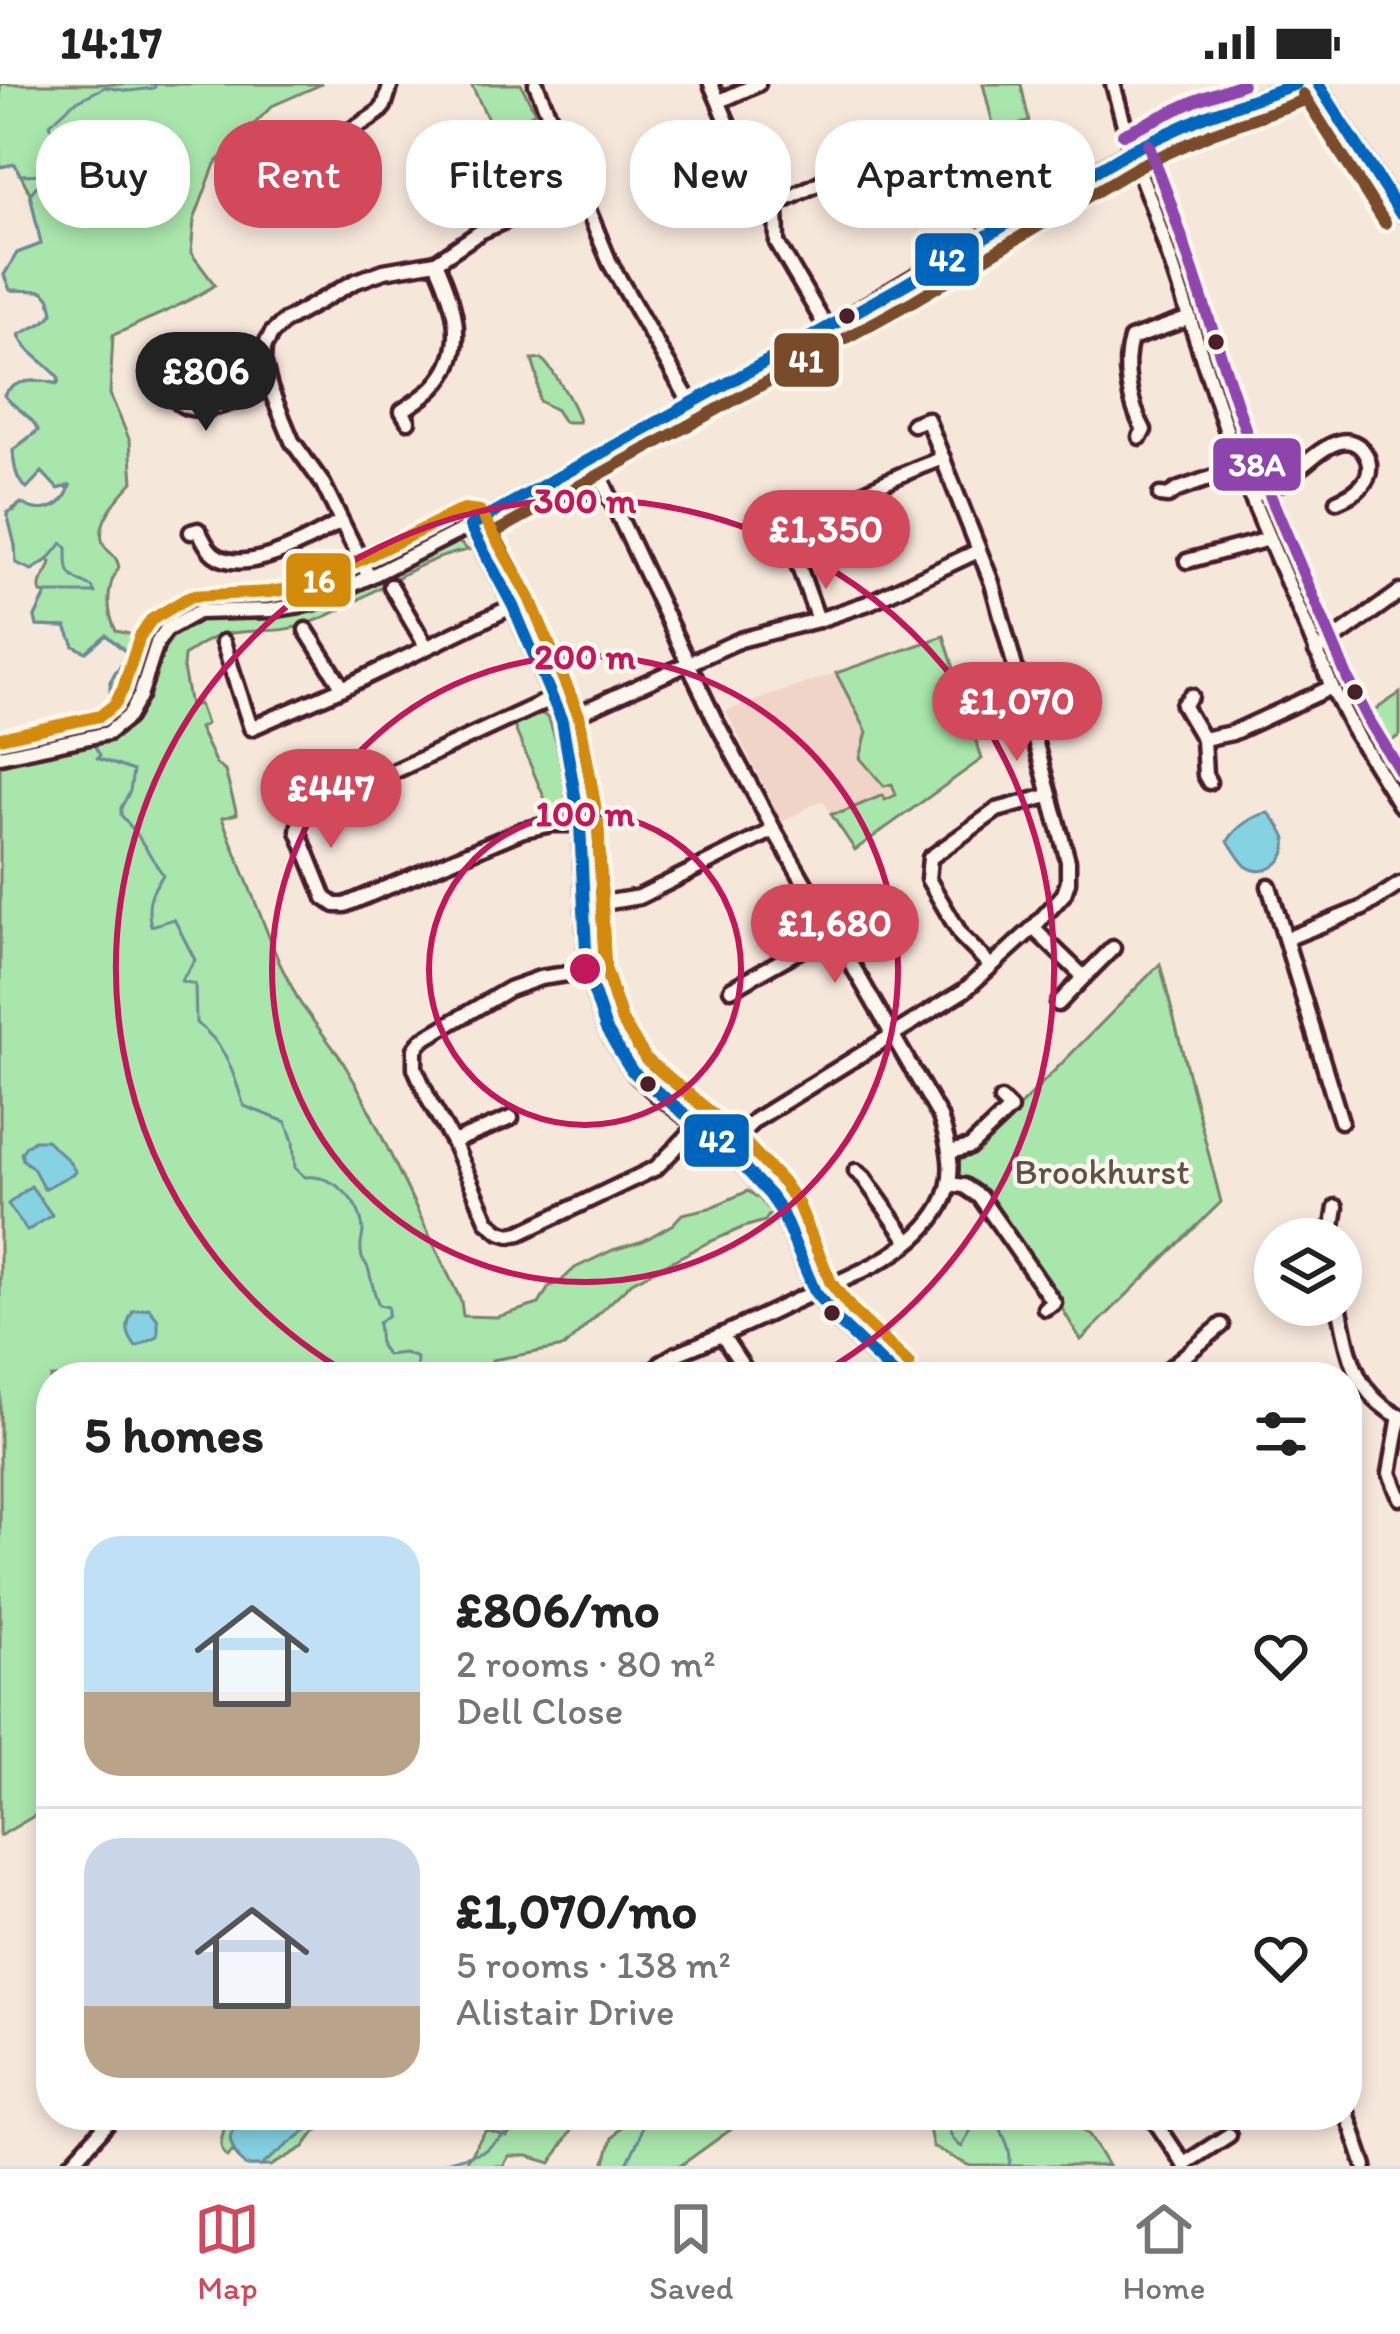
<!DOCTYPE html>
<meta charset="utf-8">
<style>
:root{--surface:#fff;--page:#f2f2f2;--text:#222;--muted:#767676;--line:#e0e0e0;--accent:#d1495b}
body{margin:0;font-family:Itim,sans-serif;background:var(--page);color:var(--text);height:100vh;display:flex;flex-direction:column;font-size:45px;white-space:nowrap}
*{box-sizing:border-box;margin:0}
p{font-size:39px;color:var(--muted)}
.icon{flex:none;width:66px;height:66px;fill:none;stroke:currentColor;stroke-width:2;stroke-linecap:round;stroke-linejoin:round}
.map{position:relative;flex:1;overflow:hidden}
.panel{position:absolute;left:36px;top:1278px;width:1326px;height:768px;display:flex;flex-direction:column;background:var(--surface);border-radius:48px;box-shadow:0 6px 18px #0003}
.panel>*{flex:none}
.hud{position:absolute;left:36px;top:36px;width:1329px;height:108px;display:flex;gap:24px}
.buttons{position:absolute;left:1254px;top:1134px;display:grid;gap:24px}
.buttons a{display:grid;place-items:center;width:108px;height:108px;border-radius:50%;background:var(--surface);box-shadow:0 6px 18px #0003;font-size:60px}
.price{position:absolute;translate:-50% -102px;padding:0 27px;border-radius:42px;background:var(--accent);color:#fff;font-size:39px;line-height:78px;filter:drop-shadow(0 3px 6px #0008)}
.price::after{content:'';position:absolute;left:50%;top:72px;width:36px;height:27px;margin-left:-18px;background:inherit;clip-path:polygon(0 0,100% 0,50% 100%)}
.price.active{background:#222;color:#fff}
ul{padding:0;list-style:none}
li{display:flex;align-items:center;gap:36px;height:300px;padding:0 48px}
li+li{border-top:3px solid var(--line)}
li span{display:grid;place-items:center;flex:none;width:336px;height:240px;border-radius:36px;color:#555}
li>.icon{margin-inline-start:auto}
span .icon{width:144px;height:144px;fill:#fffc;stroke-width:1}
li b{font-size:51px}
h2{display:flex;justify-content:space-between;align-items:center;height:144px;padding:0 48px;font-size:51px}
.tag{padding:0 42px;border-radius:48px;background:var(--surface);box-shadow:0 6px 18px #0003;font-size:42px;line-height:108px}
.tag.active{background:var(--accent);color:#fff}
.status{display:flex;justify-content:space-between;align-items:center;height:84px;padding:0 60px;background:var(--surface);direction:ltr}
.status svg{height:33px;fill:currentColor}
.menu{display:flex;justify-content:space-around;align-items:center;height:168px;border-top:3px solid var(--line);background:var(--surface);font-size:33px;color:var(--muted)}
.menu a{display:grid;justify-items:center;gap:6px}
.menu .active{color:var(--accent)}
.map>svg:first-child{display:block}
.built{fill:#efd4c7}
.green{fill:#a9e6ac;stroke:#7a826c;stroke-width:3}
.water{fill:#84d2e2;stroke:#6d8a99;stroke-width:3}
.lines{fill:none;stroke-linecap:round;stroke-linejoin:round}
.stream{stroke:#6d8a99;stroke-width:3}
.minor-casing{stroke:#4a1f2b;stroke-width:21}
.minor{stroke:#fbf7ec;stroke-width:12}
.bus-1-casing{stroke:#fbf7ec;stroke-width:21}
.bus-2-casing{stroke:#fbf7ec;stroke-width:21}
.bus-3-casing{stroke:#fbf7ec;stroke-width:21}
.bus-4-casing{stroke:#fbf7ec;stroke-width:21}
.bus-1{stroke:#0065bd;stroke-width:12}
.bus-2{stroke:#7a4b2a;stroke-width:12}
.bus-3{stroke:#8e44ad;stroke-width:12}
.bus-4{stroke:#d48b09;stroke-width:12}
.ring{fill:none;stroke:#c2185b;stroke-width:6}
.bus-dot{fill:#4a1f2b;stroke:#fbf7ec;stroke-width:4.5}
.labels{text-anchor:middle;dominant-baseline:central;stroke-width:9;stroke-linejoin:round;paint-order:stroke}
.park-label{font-size:36px;fill:#62514b;stroke:#fbf7ec}
.centre{fill:#c2185b;stroke:#fbf7ec;stroke-width:6}
.ring-label{font-size:36px;text-anchor:middle;font-weight:bold;fill:#c2185b;stroke:#fbf7ec;stroke-width:9;stroke-linejoin:round;paint-order:stroke}
.line-badge{stroke:#fbf7ec;stroke-width:4.5}
.badge-label{font-size:33px;text-anchor:middle;font-weight:bold;fill:#fff}
</style>
<div class="status"><b>14:17</b><svg viewBox="0 0 49 12"><path d="M0 12V9h3v3zM5 12V6h3v6zM10 12V3h3v9zM15 12V0h3v12zM26 1h20v11H26zM47 4h2v5h-2z"/></svg></div>
<div class="map">
<svg width="1400" height="2082" viewBox="0 0 1400 2082">
<rect width="100%" height="100%" fill="#f6e7db"/>
<filter id="ink" filterUnits="userSpaceOnUse"><feTurbulence type="fractalNoise" baseFrequency=".00833" numOctaves="2"/><feDisplacementMap in="SourceGraphic" scale="24" xChannelSelector="R" yChannelSelector="G"/><feConvolveMatrix kernelMatrix="1 2 1 2 8 2 1 2 1" color-interpolation-filters="sRGB"/></filter>
<g filter="url(#ink)">
<path class="built" d="M 944,552 L 982,675 L 855,766 L 822,716 L 782,738 L 726,627 Z"/>
<g class="green">
<path d="M 0,0 L 322,0 L 272,22 L 215,80 L 194,136 L 191,169 L 215,201 C 194,215 174,224 151,234 C 138,239 127,246 113,251 L 110,310 L 130,357 L 133,398 C 120,412 95,437 103,459 C 108,471 115,467 119,483 C 106,502 106,526 116,547 L 138,552 L 162,563 L 169,552 L 197,534 L 317,524 L 446,459 L 460,459 L 468,466 C 408,477 364,520 307,540 C 261,556 231,533 184,572 L 183,584 L 190,622 L 199,620 L 206,640 L 199,644 L 216,680 L 225,687 L 237,730 L 222,734 L 279,878 L 300,919 L 340,973 L 361,1009 L 461,1217 L 463,1232 L 497,1233 L 539,1220 L 549,1203 L 561,1197 L 575,1184 L 613,1166 L 643,1157 L 673,1140 L 682,1130 L 709,1124 L 748,1107 L 760,1115 L 771,1128 L 765,1137 L 744,1143 L 707,1159 L 632,1198 L 564,1263 L 492,1276 L 494,1293 L 51,1293 L 51,1722 L 0,1752 L 0,683 C 27,670 97,648 108,620 C 112,611 109,601 113,592 C 118,582 125,580 127,569 L 106,551 L 86,568 L 74,562 L 66,543 L 37,542 L 35,533 L 46,510 L 41,509 C 36,496 49,491 51,478 L 47,476 L 32,486 L 16,479 L 15,461 L 7,429 L 21,419 C 41,432 63,425 70,402 L 58,405 L 42,388 L 27,404 C 15,396 14,380 13,366 L 38,346 C 33,332 13,324 4,311 C 15,294 40,295 57,300 L 59,294 C 47,279 25,268 19,251 C 30,244 46,240 53,229 L 50,215 L 43,207 L 10,206 L 4,191 L 17,169 L 41,160 L 30,109 L 15,80 L 0,83 Z"/>
<path d="M 471,0 L 521,0 L 535,28 L 496,52 Z"/>
<path d="M 983,0 L 1021,0 L 1029,37 L 995,48 Z"/>
<path d="M 542,275 C 554,287 576,322 579,338 L 564,338 L 556,326 L 539,317 L 537,292 L 532,276 Z"/>
<path d="M 944,552 L 982,675 L 855,766 L 831,730 L 843,728 L 883,711 L 885,716 L 896,711 L 892,700 L 884,702 L 860,674 L 867,648 L 836,589 Z"/>
<path d="M 1400,609 L 1400,651 L 1383,663 L 1360,636 Z"/>
<path d="M 534,629 L 543,630 L 549,635 L 558,664 L 568,719 L 562,731 L 552,732 L 513,640 Z"/>
<path d="M 1160,880 L 1221,1118 L 1081,1256 L 1057,1216 L 971,1101 L 956,1094 L 956,1079 L 976,1066 Z"/>
<path d="M 243,2031 L 345,2031 L 315,2048 L 304,2063 L 271,2082 L 245,2082 L 233,2067 L 227,2073 C 217,2063 222,2054 225,2041 Z"/>
<path d="M 506,2031 L 610,2031 L 572,2045 L 551,2079 L 528,2072 L 509,2072 L 503,2082 L 450,2082 L 466,2077 L 486,2046 L 507,2053 L 514,2044 L 504,2035 Z"/>
<path d="M 630,2031 L 751,2031 L 680,2082 L 604,2082 L 612,2054 Z"/>
<path d="M 932,2031 L 1068,2031 L 1090,2052 L 1108,2082 L 970,2082 L 933,2063 L 929,2045 Z"/>
</g>
<g class="water">
<path d="M 1269,729 C 1275,736 1284,746 1286,755 C 1290,776 1265,796 1246,782 C 1239,776 1233,764 1228,757 C 1235,744 1255,730 1269,729 Z"/>
<path d="M 34,1056 L 46,1056 L 68,1076 L 76,1088 L 44,1105 L 33,1084 L 23,1076 L 21,1069 L 26,1062 Z"/>
<path d="M 31,1102 L 52,1131 L 27,1147 L 8,1120 Z"/>
<path d="M 149,1224 L 158,1236 L 158,1253 L 136,1263 C 126,1250 125,1241 133,1227 Z"/>
<path d="M 251,2031 L 333,2031 L 304,2048 L 261,2082 L 245,2082 C 226,2057 223,2048 251,2031 Z"/>
</g>
<g class="lines">
<g class="stream">
<path d="M 0,83 L 15,80 L 20,91 L 45,90"/>
<path d="M 85,647 L 84,644 L 104,627 L 110,617 L 110,597 L 127,576 L 127,568 L 106,551 L 86,568 L 74,562 L 66,543 L 37,542 L 35,533 L 47,509 L 95,509 L 92,503 C 67,491 67,492 67,464 L 62,459 L 48,476 L 32,486 L 16,479 L 15,462 L 7,429 L 15,426 L 21,419 C 41,432 65,425 70,401 L 58,405 L 42,388 L 27,404 C 15,396 14,380 13,366 L 38,347 C 33,332 14,324 4,311 C 15,294 40,295 58,300 L 59,294 C 47,279 25,269 19,251 C 30,244 46,240 53,229 L 50,215 L 43,207 L 10,206 L 4,191 L 17,169 L 41,160 L 30,110 L 47,90 L 63,76 L 50,40 L 73,19 L 105,3 L 129,7 L 154,4 L 156,0"/>
<path d="M 90,655 L 100,671 L 97,674 L 133,687 L 130,707 L 121,724 L 121,731 L 136,749 L 163,791 C 150,808 146,821 151,842 L 174,835 L 195,876 L 181,897 L 195,900 L 196,939 C 226,960 233,988 244,1022 L 286,1038 L 293,1057 L 295,1084 L 305,1093 C 334,1090 361,1117 363,1147 C 363,1153 360,1160 361,1166 C 362,1180 363,1172 368,1184 C 372,1196 373,1208 379,1221 L 388,1223 L 388,1231 L 378,1239 L 380,1262 L 387,1271 L 404,1269 L 417,1274 L 416,1293"/>
<path d="M 947,2031 C 947,2043 951,2056 962,2063 C 969,2049 971,2040 988,2035 L 999,2041 C 1004,2053 1013,2068 1009,2082"/>
<path d="M 432,2082 L 484,2067 L 531,2031"/>
<path d="M 626,2082 L 639,2055 L 644,2031"/>
</g>
<defs>
<g id="minor">
<path d="M 536,0 L 610,179 L 691,320"/>
<path d="M 711,0 L 739,65 L 764,95 L 772,110 L 776,121 L 777,159 L 826,243"/>
<path d="M 1113,0 L 1131,66 L 1153,124 L 1239,384 L 1332,603 L 1354,647 L 1400,721"/>
<path d="M 1318,0 L 1400,129"/>
<path d="M 720,17 L 758,0"/>
<path d="M 776,121 L 895,60"/>
<path d="M 248,126 C 278,76 335,61 379,28 L 384,22 L 391,0"/>
<path d="M 153,290 L 163,285 C 167,294 169,306 175,314 C 192,340 246,312 270,304"/>
<path d="M 408,337 L 402,327 C 412,320 424,313 433,304 C 471,266 455,220 436,178"/>
<path d="M 1140,353 L 1144,346 C 1130,321 1122,283 1131,255 L 1190,234"/>
<path d="M 592,375 L 714,634 L 774,746 L 940,1033 C 950,1062 957,1094 941,1122 C 912,1173 845,1194 795,1217 C 756,1236 716,1254 676,1270 L 661,1279 L 651,1293"/>
<path d="M 1160,411 L 1168,412 L 1177,406 L 1239,384"/>
<path d="M 1251,413 C 1263,408 1275,403 1285,396 C 1302,384 1320,363 1340,358 C 1360,353 1375,377 1367,394 C 1361,406 1349,412 1337,417"/>
<path d="M 470,442 L 513,522 L 562,637 L 580,740 L 587,887 L 606,945 L 632,987 L 658,1011 L 726,1064 L 770,1111 L 781,1127 L 815,1208 L 840,1239 L 897,1293"/>
<path d="M 191,448 L 198,446 C 203,454 206,464 214,470 C 245,494 312,454 340,438"/>
<path d="M 1187,477 L 1269,455"/>
<path d="M 369,493 L 323,400 L 292,357 L 270,304 L 263,277 L 264,263 L 272,249 L 285,237 L 354,198 L 384,187 L 436,178 L 480,148 L 578,105"/>
<path d="M 391,502 L 426,562"/>
<path d="M 818,536 L 796,474 L 799,453 C 836,417 895,392 943,374"/>
<path d="M 306,546 L 343,604"/>
<path d="M 223,558 L 251,644 L 343,604 L 513,522"/>
<path d="M 1316,568 L 1400,508"/>
<path d="M 1191,612 L 1183,621 L 1203,655 L 1205,691 L 1209,698"/>
<path d="M 551,615 L 313,725 L 300,735 L 298,747 L 325,814 L 335,821 L 345,821 L 523,746 L 552,740 L 580,740"/>
<path d="M 562,637 L 740,556 L 818,536 L 868,519 L 978,467"/>
<path d="M 1203,655 L 1232,649 L 1332,603"/>
<path d="M 0,672 L 108,649 L 128,633 L 140,612 L 157,559 L 166,546 L 198,528 L 271,526 L 313,519 L 369,493 L 470,442 L 810,254 L 1131,66 L 1205,32 L 1296,0"/>
<path d="M 1269,802 L 1341,1037"/>
<path d="M 586,822 L 639,813 L 774,746"/>
<path d="M 1033,844 L 1084,893 L 1113,864"/>
<path d="M 1286,855 L 1363,824 L 1400,800"/>
<path d="M 990,881 L 962,853 L 928,795 L 930,774 L 997,726 L 1048,712"/>
<path d="M 587,887 L 540,894 L 509,905 L 422,956 L 415,965 L 415,984 L 430,1018 L 453,1058 L 488,1138 L 500,1148 L 510,1151 L 520,1149 L 656,1084 L 697,1042"/>
<path d="M 731,905 L 832,848"/>
<path d="M 1058,920 L 1084,893"/>
<path d="M 453,1058 L 511,1034"/>
<path d="M 726,1064 L 755,1036 L 965,906 L 1033,844 L 1064,810 L 1068,798 L 1068,777 L 992,499 L 927,335 L 913,340"/>
<path d="M 950,1068 L 970,1063 L 1010,1025 L 1001,1016"/>
<path d="M 856,1087 L 864,1094 L 909,1158"/>
<path d="M 949,1100 L 964,1102 L 980,1113 L 1054,1219 L 1045,1224"/>
<path d="M 1331,1155 L 1336,1123"/>
<path d="M 1339,1221 C 1349,1268 1353,1309 1399,1332"/>
<path d="M 722,1251 L 750,1293"/>
<path d="M 1159,1293 L 1222,1241"/>
<path d="M 1400,1332 L 1390,1389 L 1400,1414"/>
<path d="M 1347,2029 L 1365,2082"/>
<path d="M 1151,2031 L 1185,2082"/>
<path d="M 1184,2080 L 1229,2051"/>
<path d="M 69,2082 L 115,2031"/>
</g>
</defs>
<use href="#minor" class="minor-casing"/>
<use href="#minor" class="minor"/>
<defs>
<g id="bus-1">
<path d="M 1318,0 L 1400,129"/>
<path d="M 897,1293 L 840,1239 L 815,1208 L 781,1127 L 770,1111 L 726,1064 L 632,987 L 606,945 L 587,887 L 580,740 L 562,637 L 513,522 L 470,442 L 904,201 L 1131,66 L 1205,32 L 1296,0"/>
</g>
<g id="bus-2">
<path d="M 1303,10 L 1385,139"/>
<path d="M 909,1280 L 853,1227 L 831,1199 L 798,1120 L 784,1100 L 738,1051 L 646,975 L 622,937 L 605,884 L 598,739 L 579,632 L 530,515 L 494,449 L 913,217 L 1139,82 L 1212,49 L 1302,17"/>
</g>
<g id="bus-3">
<path d="M 1123,50 L 1197,16 L 1242,0"/>
<path d="M 1148,60 L 1170,118 L 1256,378 L 1348,595 L 1370,638 L 1400,687"/>
</g>
<path id="bus-4" d="M 0,654 L 100,632 L 114,621 L 123,605 L 140,552 L 151,536 L 191,512 L 269,508 L 307,502 L 464,425 L 480,427 L 529,513 L 579,632 L 598,739 L 605,884 L 622,937 L 646,975 L 738,1051 L 784,1100 L 798,1120 L 831,1199 L 853,1227 L 909,1280"/>
</defs>
<use href="#bus-1" class="bus-1-casing"/>
<use href="#bus-2" class="bus-2-casing"/>
<use href="#bus-3" class="bus-3-casing"/>
<use href="#bus-4" class="bus-4-casing"/>
<use href="#bus-1" class="bus-1"/>
<use href="#bus-2" class="bus-2"/>
<use href="#bus-3" class="bus-3"/>
<use href="#bus-4" class="bus-4"/>
</g>
</g>
<g class="ring">
<circle cx="585" cy="885" r="156"/>
<circle cx="585" cy="885" r="313"/>
<path d="M351 1291A469 469 0 1 1 819 1291"/>
</g>
<g class="bus-dot">
<circle cx="847" cy="232" r="10"/>
<circle cx="1216" cy="258" r="10"/>
<circle cx="1355" cy="608" r="10"/>
<circle cx="648" cy="1000" r="10"/>
<circle cx="832" cy="1229" r="10"/>
</g>
<g class="labels">
<g class="park-label">
<text x="1102" y="1087">Brookhurst</text>
</g>
</g>
<circle cx="585" cy="885" r="18" class="centre"/>
<g class="ring-label">
<text x="585" y="429">300 m</text>
<text x="585" y="585">200 m</text>
<text x="585" y="742">100 m</text>
</g>
<g class="line-badge">
<rect x="913" y="147" width="68" height="57" rx="12" fill="#0065bd"/>
<rect x="772" y="247" width="69" height="58" rx="12" fill="#7a4b2a"/>
<rect x="1211" y="352" width="92" height="57" rx="12" fill="#8e44ad"/>
<rect x="284" y="467" width="69" height="58" rx="12" fill="#d48b09"/>
<rect x="682" y="1028" width="69" height="57" rx="12" fill="#0065bd"/>
</g>
<g class="badge-label">
<text x="947" y="187">42</text>
<text x="806" y="288">41</text>
<text x="1257" y="392">38A</text>
<text x="319" y="508">16</text>
<text x="717" y="1068">42</text>
</g>
</svg>
<div class="buttons">
<a><svg class="icon" aria-label="layers" viewBox="0 0 24 24"><path d="M12 4l9 5-9 5-9-5zM3 14l9 5 9-5"/></svg></a>
</div>
<b class="price active" style="left:206px;top:350px">£806</b>
<b class="price" style="left:826px;top:508px">£1,350</b>
<b class="price" style="left:1017px;top:680px">£1,070</b>
<b class="price" style="left:331px;top:767px">£447</b>
<b class="price" style="left:835px;top:902px">£1,680</b>
<div class="hud">
<a class="tag">Buy</a>
<a class="tag active">Rent</a>
<a class="tag">Filters</a>
<a class="tag">New</a>
<a class="tag">Apartment</a>
</div>
<section class="panel">
<h2>5 homes<svg class="icon" aria-label="filters" viewBox="0 0 24 24"><path d="M4 7h16M4 17h16"/><circle cx="9" cy="7" r="2"/><circle cx="15" cy="17" r="2"/></svg></h2>
<ul>
<li><span style="background:linear-gradient(#bfe0f5 65%,#b9a48a 0)"><svg class="icon" aria-label="home" viewBox="0 0 24 24"><path d="M3 11l9-7 9 7M6 9v11h12V9"/></svg></span><div><b>£806/mo</b><p>2 rooms · 80 m²</p><p>Dell Close</p></div><svg class="icon" aria-label="heart" viewBox="0 0 24 24"><path d="M12 20l-8-8c-3-5 5-10 8-4 3-6 11-1 8 4z"/></svg></li>
<li><span style="background:linear-gradient(#c9d6e8 70%,#b9a48a 0)"><svg class="icon" aria-label="home" viewBox="0 0 24 24"><path d="M3 11l9-7 9 7M6 9v11h12V9"/></svg></span><div><b>£1,070/mo</b><p>5 rooms · 138 m²</p><p>Alistair Drive</p></div><svg class="icon" aria-label="heart" viewBox="0 0 24 24"><path d="M12 20l-8-8c-3-5 5-10 8-4 3-6 11-1 8 4z"/></svg></li>
</ul>
</section>
</div>
<nav class="menu">
<a class="active"><svg class="icon" aria-label="map" viewBox="0 0 24 24"><path d="M3 6l6-2 6 2 6-2v14l-6 2-6-2-6 2zM9 4v14M15 6v14"/></svg>Map</a>
<a><svg class="icon" aria-label="saved" viewBox="0 0 24 24"><path d="M7 4h10v16l-5-4-5 4z"/></svg>Saved</a>
<a><svg class="icon" aria-label="home" viewBox="0 0 24 24"><path d="M3 11l9-7 9 7M6 9v11h12V9"/></svg>Home</a>
</nav>
